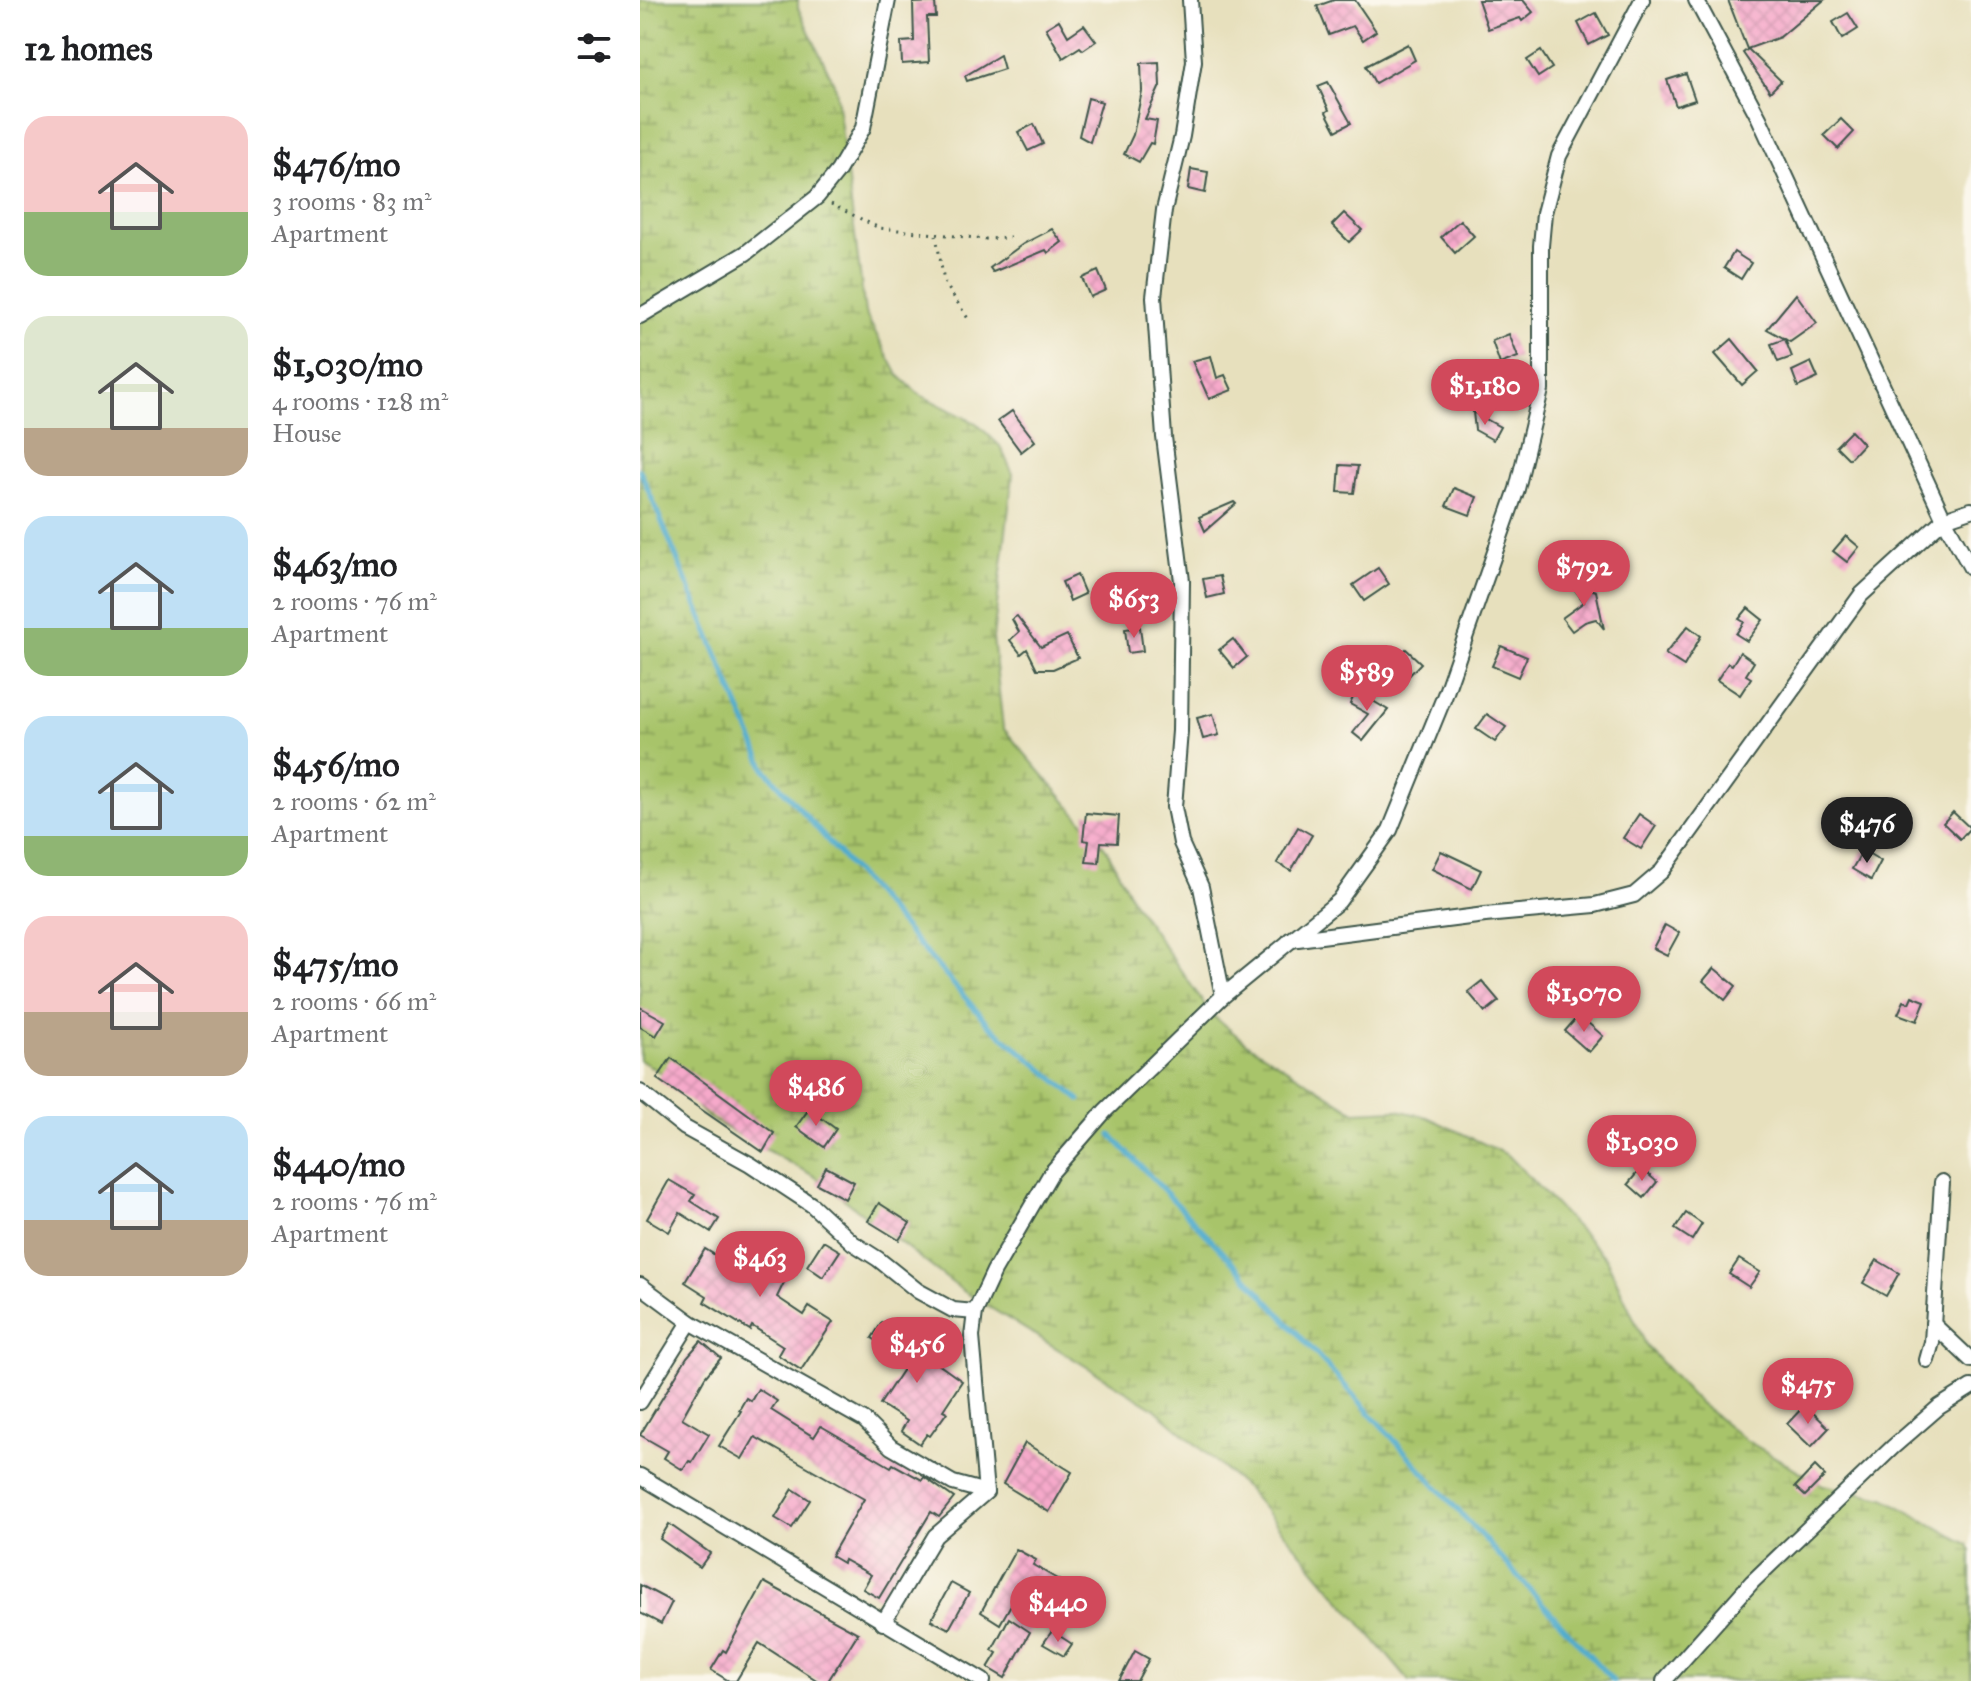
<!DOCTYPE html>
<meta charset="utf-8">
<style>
:root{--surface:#fff;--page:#f2f2f2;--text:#202124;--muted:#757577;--accent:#d1495b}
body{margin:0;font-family:"IM FELL Great Primer",serif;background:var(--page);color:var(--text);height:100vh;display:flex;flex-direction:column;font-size:30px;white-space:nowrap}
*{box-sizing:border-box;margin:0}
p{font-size:26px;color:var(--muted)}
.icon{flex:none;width:44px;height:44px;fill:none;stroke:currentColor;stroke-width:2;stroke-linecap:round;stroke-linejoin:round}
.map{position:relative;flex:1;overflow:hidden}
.panel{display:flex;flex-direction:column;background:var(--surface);width:640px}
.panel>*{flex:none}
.price{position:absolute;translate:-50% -68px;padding:0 18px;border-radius:28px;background:var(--accent);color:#fff;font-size:26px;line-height:52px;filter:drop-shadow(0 2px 4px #0008)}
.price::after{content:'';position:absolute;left:50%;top:48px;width:24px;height:18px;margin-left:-12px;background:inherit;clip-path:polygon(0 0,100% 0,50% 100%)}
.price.on{background:#222;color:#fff}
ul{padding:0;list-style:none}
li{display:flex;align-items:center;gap:24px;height:200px;padding:0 24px}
li span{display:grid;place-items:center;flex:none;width:224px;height:160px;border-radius:24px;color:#555}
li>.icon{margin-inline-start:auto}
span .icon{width:96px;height:96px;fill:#fffc;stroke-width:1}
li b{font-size:34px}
h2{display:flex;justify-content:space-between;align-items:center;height:96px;padding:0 24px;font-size:34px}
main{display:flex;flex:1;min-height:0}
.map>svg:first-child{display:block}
.wetland{fill:url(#wetland-marsh);stroke:#648050;stroke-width:2}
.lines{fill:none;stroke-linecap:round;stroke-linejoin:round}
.stream{stroke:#50acce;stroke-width:5}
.building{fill:url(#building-cross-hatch)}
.street-casing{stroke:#3d5549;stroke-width:18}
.path{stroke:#3d5549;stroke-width:3;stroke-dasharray:2 6;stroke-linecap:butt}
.street{stroke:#fff;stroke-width:14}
</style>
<main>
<section class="panel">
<h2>12 homes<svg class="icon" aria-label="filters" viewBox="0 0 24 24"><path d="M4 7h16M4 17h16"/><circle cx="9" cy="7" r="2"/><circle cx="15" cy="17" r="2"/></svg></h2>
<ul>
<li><span style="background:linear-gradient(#f6c9c9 60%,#8fb573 0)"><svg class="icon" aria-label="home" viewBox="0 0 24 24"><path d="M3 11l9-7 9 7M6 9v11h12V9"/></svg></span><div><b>$476/mo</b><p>3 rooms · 83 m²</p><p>Apartment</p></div></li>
<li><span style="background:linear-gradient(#dfe7d0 70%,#b9a48a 0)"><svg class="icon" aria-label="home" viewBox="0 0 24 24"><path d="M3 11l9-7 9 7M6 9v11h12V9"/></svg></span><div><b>$1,030/mo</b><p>4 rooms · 128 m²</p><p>House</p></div></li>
<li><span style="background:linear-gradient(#bfe0f5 70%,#8fb573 0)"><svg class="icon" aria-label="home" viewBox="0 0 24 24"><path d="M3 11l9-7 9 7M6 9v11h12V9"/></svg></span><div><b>$463/mo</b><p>2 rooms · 76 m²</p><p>Apartment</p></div></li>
<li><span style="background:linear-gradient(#bfe0f5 75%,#8fb573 0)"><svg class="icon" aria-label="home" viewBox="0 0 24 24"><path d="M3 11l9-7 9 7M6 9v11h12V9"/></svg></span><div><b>$456/mo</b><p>2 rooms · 62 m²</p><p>Apartment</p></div></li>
<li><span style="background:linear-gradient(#f6c9c9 60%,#b9a48a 0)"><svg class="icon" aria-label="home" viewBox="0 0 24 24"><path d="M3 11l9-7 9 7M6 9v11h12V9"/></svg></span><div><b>$475/mo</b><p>2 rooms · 66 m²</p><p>Apartment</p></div></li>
<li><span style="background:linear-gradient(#bfe0f5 65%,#b9a48a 0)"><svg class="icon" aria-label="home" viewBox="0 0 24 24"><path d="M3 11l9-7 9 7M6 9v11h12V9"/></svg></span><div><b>$440/mo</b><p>2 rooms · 76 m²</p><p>Apartment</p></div></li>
</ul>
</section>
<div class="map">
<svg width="1331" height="1681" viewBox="0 0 1331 1681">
<defs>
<pattern id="wetland-marsh" width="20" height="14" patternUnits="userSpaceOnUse" patternTransform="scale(2)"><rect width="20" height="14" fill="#a8c46b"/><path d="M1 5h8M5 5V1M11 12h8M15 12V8" fill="none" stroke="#88a059"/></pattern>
<pattern id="building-cross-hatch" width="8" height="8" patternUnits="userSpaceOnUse" patternTransform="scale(2)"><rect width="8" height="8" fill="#f6a9ca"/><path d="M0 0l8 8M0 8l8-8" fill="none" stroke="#d292ae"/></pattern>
</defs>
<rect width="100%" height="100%" fill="#fbf7ec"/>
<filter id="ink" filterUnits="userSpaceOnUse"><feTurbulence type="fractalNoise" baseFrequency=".0125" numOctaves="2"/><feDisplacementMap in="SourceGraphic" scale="16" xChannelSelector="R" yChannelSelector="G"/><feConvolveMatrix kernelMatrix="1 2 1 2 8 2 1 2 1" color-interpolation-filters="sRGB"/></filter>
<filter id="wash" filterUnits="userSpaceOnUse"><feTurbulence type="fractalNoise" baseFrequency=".006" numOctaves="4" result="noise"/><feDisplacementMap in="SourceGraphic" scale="32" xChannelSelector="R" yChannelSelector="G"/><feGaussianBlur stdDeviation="1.8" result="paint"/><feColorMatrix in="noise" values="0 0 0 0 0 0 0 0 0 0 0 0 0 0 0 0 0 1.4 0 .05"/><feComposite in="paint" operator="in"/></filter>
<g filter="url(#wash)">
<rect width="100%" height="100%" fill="#e7e0bd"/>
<path class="wetland" d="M 0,0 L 158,0 L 158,8 L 196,88 L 225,313 L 258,375 L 280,395 L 336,423 L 360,446 L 373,474 L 353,638 L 363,728 L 467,850 L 494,903 L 572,1015 L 606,1043 L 715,1112 L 757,1110 L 787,1117 L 868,1155 L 966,1258 L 1007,1347 L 1056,1400 L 1104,1439 L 1183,1485 L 1244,1498 L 1327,1544 L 1331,1550 L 1331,1681 L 769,1681 L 607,1489 L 514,1408 L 323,1291 L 174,1176 L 68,1118 L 37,1083 L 0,1060 Z"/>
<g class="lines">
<g class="stream">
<path d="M 0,470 L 125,769 L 349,1025 L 440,1100"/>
<path d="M 471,1135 L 601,1271 L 973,1681"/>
</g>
</g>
<g id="blocks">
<g class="building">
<path d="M 694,0 L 715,0 L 736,31 L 723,40 L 713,26 L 689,35 L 677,6 Z"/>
<path d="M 838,0 L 883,0 L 893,12 L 882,21 L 880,18 L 848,29 Z"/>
<path d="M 1088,0 L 1184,0 L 1140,37 L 1107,49 Z"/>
<path d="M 295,2 L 296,17 L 287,17 L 289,62 L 262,64 L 261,42 L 274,41 L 273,3 Z"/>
<path d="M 956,13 L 968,35 L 949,45 L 938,23 Z"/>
<path d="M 1208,13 L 1218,29 L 1202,39 L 1193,22 Z"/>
<path d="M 419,20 L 428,36 L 444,25 L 456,41 L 443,50 L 440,47 L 423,58 L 406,28 Z"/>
<path d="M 768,44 L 775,60 L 735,83 L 726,66 Z"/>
<path d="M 1108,49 L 1141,81 L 1130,92 L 1103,53 Z"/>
<path d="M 901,51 L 912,68 L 898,77 L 887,60 Z"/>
<path d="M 360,55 L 364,69 L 327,81 L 325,76 Z"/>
<path d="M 519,62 L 520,86 L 505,119 L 517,121 L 513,144 L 510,143 L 499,162 L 484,154 L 493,135 L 502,91 L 501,63 Z"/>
<path d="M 1046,74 L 1055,100 L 1036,106 L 1027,80 Z"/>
<path d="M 688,82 L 711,123 L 696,131 L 686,112 L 689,110 L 678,86 Z"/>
<path d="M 448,98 L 462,102 L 450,142 L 439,136 Z"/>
<path d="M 1201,119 L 1214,132 L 1198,149 L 1184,135 Z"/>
<path d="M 394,124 L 403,144 L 388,151 L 378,132 Z"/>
<path d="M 551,169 L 568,172 L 565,193 L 548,189 Z"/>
<path d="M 704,213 L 722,230 L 709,242 L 692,225 Z"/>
<path d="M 820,220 L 834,236 L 815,253 L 801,237 Z"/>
<path d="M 412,229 L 422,242 L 408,253 L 406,250 L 353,272 L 350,268 L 383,244 Z"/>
<path d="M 1094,252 L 1111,263 L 1101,279 L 1084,268 Z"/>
<path d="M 458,271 L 466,290 L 450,297 L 442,278 Z"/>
<path d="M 1156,294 L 1177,323 L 1150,342 L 1145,339 L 1152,357 L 1138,362 L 1131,344 L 1145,339 L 1127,329 Z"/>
<path d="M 869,334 L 878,357 L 860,364 L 852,341 Z"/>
<path d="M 1092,339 L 1118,371 L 1102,385 L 1075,354 Z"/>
<path d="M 571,356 L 577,378 L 585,375 L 592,390 L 569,399 L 552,361 Z"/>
<path d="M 1171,362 L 1178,378 L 1158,387 L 1152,371 Z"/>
<path d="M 372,411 L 395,441 L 381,452 L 358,421 Z"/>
<path d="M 833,412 L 860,427 L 853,440 L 835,430 Z"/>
<path d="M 1211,431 L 1223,444 L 1209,459 L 1196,446 Z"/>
<path d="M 700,465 L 718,466 L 714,493 L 698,492 Z"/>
<path d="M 814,488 L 837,497 L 830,515 L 806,506 Z"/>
<path d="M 594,502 L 596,504 L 565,531 L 559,517 Z"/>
<path d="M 1206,536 L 1219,547 L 1207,562 L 1193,551 Z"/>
<path d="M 738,568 L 749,584 L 724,601 L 713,585 Z"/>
<path d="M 437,575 L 445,594 L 430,601 L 422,582 Z"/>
<path d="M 580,576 L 584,594 L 567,598 L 563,579 Z"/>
<path d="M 928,580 L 956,591 L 964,629 L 956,619 L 945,622 L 932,631 L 922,618 L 944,602 Z"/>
<path d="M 1108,608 L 1123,620 L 1107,641 L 1096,634 L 1104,622 L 1099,619 Z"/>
<path d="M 377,616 L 401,647 L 427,635 L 438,658 L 413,669 L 397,669 L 387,649 L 381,654 L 370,640 L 379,632 L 372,619 Z"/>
<path d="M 1048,626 L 1061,636 L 1044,666 L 1025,654 Z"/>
<path d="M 500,627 L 503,651 L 488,653 L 485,629 Z"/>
<path d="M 593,639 L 607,657 L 594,668 L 579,650 Z"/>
<path d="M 861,646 L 887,657 L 878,677 L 852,666 Z"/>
<path d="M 766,649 L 781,663 L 764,681 L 749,667 Z"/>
<path d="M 1100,652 L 1114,662 L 1106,675 L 1111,678 L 1100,695 L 1077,680 L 1088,663 L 1092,665 Z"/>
<path d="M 717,689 L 735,698 L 733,701 L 748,710 L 723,741 L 713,733 L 728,714 L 710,704 Z"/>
<path d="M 573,714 L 579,735 L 563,739 L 557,718 Z"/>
<path d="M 847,714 L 866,727 L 855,742 L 836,729 Z"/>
<path d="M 1313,812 L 1330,828 L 1320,839 L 1303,823 Z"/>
<path d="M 446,813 L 479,816 L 477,843 L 461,842 L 459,863 L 446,862 L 449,841 L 443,840 Z"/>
<path d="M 999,814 L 1016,826 L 1001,849 L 983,838 Z"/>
<path d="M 658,827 L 672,835 L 651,871 L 637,863 Z"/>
<path d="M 1223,850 L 1241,861 L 1231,880 L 1212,869 Z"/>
<path d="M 801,851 L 841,870 L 832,889 L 792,869 Z"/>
<path d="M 1025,925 L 1039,933 L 1027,955 L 1013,948 Z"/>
<path d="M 1074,968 L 1096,986 L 1085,1000 L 1063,981 Z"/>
<path d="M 842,981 L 859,1001 L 845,1012 L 828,992 Z"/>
<path d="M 1272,996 L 1285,1001 L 1277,1021 L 1258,1014 L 1264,1001 L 1269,1003 Z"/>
<path d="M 0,1007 L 25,1021 L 16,1036 L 0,1027 Z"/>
<path d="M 939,1015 L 963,1036 L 949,1052 L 925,1031 Z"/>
<path d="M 31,1058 L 134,1133 L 123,1152 L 17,1079 Z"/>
<path d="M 169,1109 L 196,1129 L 184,1147 L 156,1127 Z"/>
<path d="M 186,1167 L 214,1182 L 205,1199 L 177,1184 Z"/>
<path d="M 1001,1168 L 1017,1182 L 1004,1198 L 988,1184 Z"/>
<path d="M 29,1180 L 55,1195 L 51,1201 L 79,1219 L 71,1232 L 40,1213 L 29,1232 L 7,1219 Z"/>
<path d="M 239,1203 L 270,1223 L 259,1240 L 228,1221 Z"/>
<path d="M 1046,1213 L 1062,1224 L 1052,1240 L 1035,1229 Z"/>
<path d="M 110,1239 L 153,1264 L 137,1297 L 164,1315 L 169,1307 L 193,1322 L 161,1370 L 138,1355 L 143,1346 L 112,1326 L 110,1330 L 64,1302 L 67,1296 L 45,1282 L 65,1249 L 88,1263 L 91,1258 L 96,1261 Z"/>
<path d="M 183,1241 L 200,1251 L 183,1277 L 167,1266 Z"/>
<path d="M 1099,1259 L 1120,1272 L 1109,1287 L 1089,1274 Z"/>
<path d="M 1237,1260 L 1259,1273 L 1246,1296 L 1223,1283 Z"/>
<path d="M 242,1322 L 273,1341 L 276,1337 L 290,1347 L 284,1354 L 322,1381 L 303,1410 L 307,1412 L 290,1436 L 287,1434 L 280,1444 L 261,1431 L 267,1421 L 240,1404 L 269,1360 L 232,1338 Z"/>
<path d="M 61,1341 L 81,1358 L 65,1377 L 42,1418 L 69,1434 L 52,1462 L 49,1461 L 43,1470 L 24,1458 L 28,1451 L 0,1435 L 47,1357 Z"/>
<path d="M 118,1389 L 137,1401 L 131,1410 L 174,1437 L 181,1426 L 251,1467 L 253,1464 L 282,1480 L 284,1477 L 314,1498 L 299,1517 L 291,1512 L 239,1598 L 223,1589 L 231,1575 L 204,1560 L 203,1563 L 191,1556 L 224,1499 L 115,1437 L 102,1459 L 79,1446 L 101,1411 L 99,1410 L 106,1398 L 111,1401 Z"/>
<path d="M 1165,1405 L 1189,1428 L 1171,1447 L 1147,1424 Z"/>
<path d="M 385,1443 L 432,1472 L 409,1512 L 363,1484 Z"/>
<path d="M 1175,1466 L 1185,1476 L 1165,1496 L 1155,1487 Z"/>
<path d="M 153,1489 L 170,1500 L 152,1528 L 135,1518 Z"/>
<path d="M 29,1524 L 70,1553 L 60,1567 L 20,1539 Z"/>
<path d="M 376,1549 L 396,1560 L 393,1565 L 424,1583 L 407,1611 L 377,1594 L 360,1624 L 341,1612 Z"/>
<path d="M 124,1582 L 218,1633 L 188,1681 L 178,1681 L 119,1643 L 96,1681 L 89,1681 L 71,1670 L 83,1650 L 86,1652 Z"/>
<path d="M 311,1583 L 329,1593 L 309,1629 L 291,1620 Z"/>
<path d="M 0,1585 L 32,1602 L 21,1624 L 0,1613 Z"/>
<path d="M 369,1618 L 390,1632 L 365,1678 L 348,1668 L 357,1653 L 352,1650 Z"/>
<path d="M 412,1631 L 432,1644 L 424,1656 L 403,1644 Z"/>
<path d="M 495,1651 L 509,1659 L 497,1681 L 479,1681 Z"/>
</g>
</g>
</g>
<g filter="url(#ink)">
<use href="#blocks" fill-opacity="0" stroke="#3d5549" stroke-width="2"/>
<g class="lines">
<defs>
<g id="street">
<path d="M 550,0 L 554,61 L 542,136 L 524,210 L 514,297 L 524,437 L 542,581 L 540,731 L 534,807 L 541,843 L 561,887 L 583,996"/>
<path d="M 1056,0 L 1119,118 L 1304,519 L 1331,568"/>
<path d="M 0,316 L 106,253 L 177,197 L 198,171 L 223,128 L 248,0"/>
<path d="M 650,940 L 845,915 L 955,905 L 994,895 L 1022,871 L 1221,595 L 1304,519 L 1331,510"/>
<path d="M 0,1092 L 45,1128 L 110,1164 L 172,1205 L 213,1243 L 238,1259 L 278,1291 L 313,1310 L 335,1312"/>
<path d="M 0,1285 L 50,1322 L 0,1402"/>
<path d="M 50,1322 L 224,1420 L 251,1447 L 313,1483 L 346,1492"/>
<path d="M 1293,1324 L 1331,1360"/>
<path d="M 1287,1360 L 1292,1342 L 1302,1182"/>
<path d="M 0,1476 L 343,1681"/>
<path d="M 243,1623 L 295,1536 L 346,1492 L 332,1337 L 335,1312 L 354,1271 L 411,1173 L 465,1111 L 583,996 L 699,901 L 750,830 L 805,695 L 877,489 L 901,390 L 901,246 L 904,213 L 919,156 L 1002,0"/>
<path d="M 1024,1681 L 1112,1582 L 1253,1447 L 1299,1407 L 1331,1387"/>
</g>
</defs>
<use href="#street" class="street-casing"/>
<g class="path">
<path d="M 191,204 L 239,228 L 345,239 L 370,238"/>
<path d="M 296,235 L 304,282 L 329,320"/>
</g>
<use href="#street" class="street"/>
</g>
</g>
</svg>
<b class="price" style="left:845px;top:427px">$1,180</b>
<b class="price" style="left:944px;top:608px">$792</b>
<b class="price" style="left:494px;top:640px">$653</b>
<b class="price" style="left:727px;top:713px">$589</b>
<b class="price on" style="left:1227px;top:865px">$476</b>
<b class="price" style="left:944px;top:1034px">$1,070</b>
<b class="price" style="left:176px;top:1128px">$486</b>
<b class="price" style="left:1002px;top:1183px">$1,030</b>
<b class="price" style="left:120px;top:1299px">$463</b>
<b class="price" style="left:277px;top:1385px">$456</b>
<b class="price" style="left:1168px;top:1426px">$475</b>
<b class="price" style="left:418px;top:1644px">$440</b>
</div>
</main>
